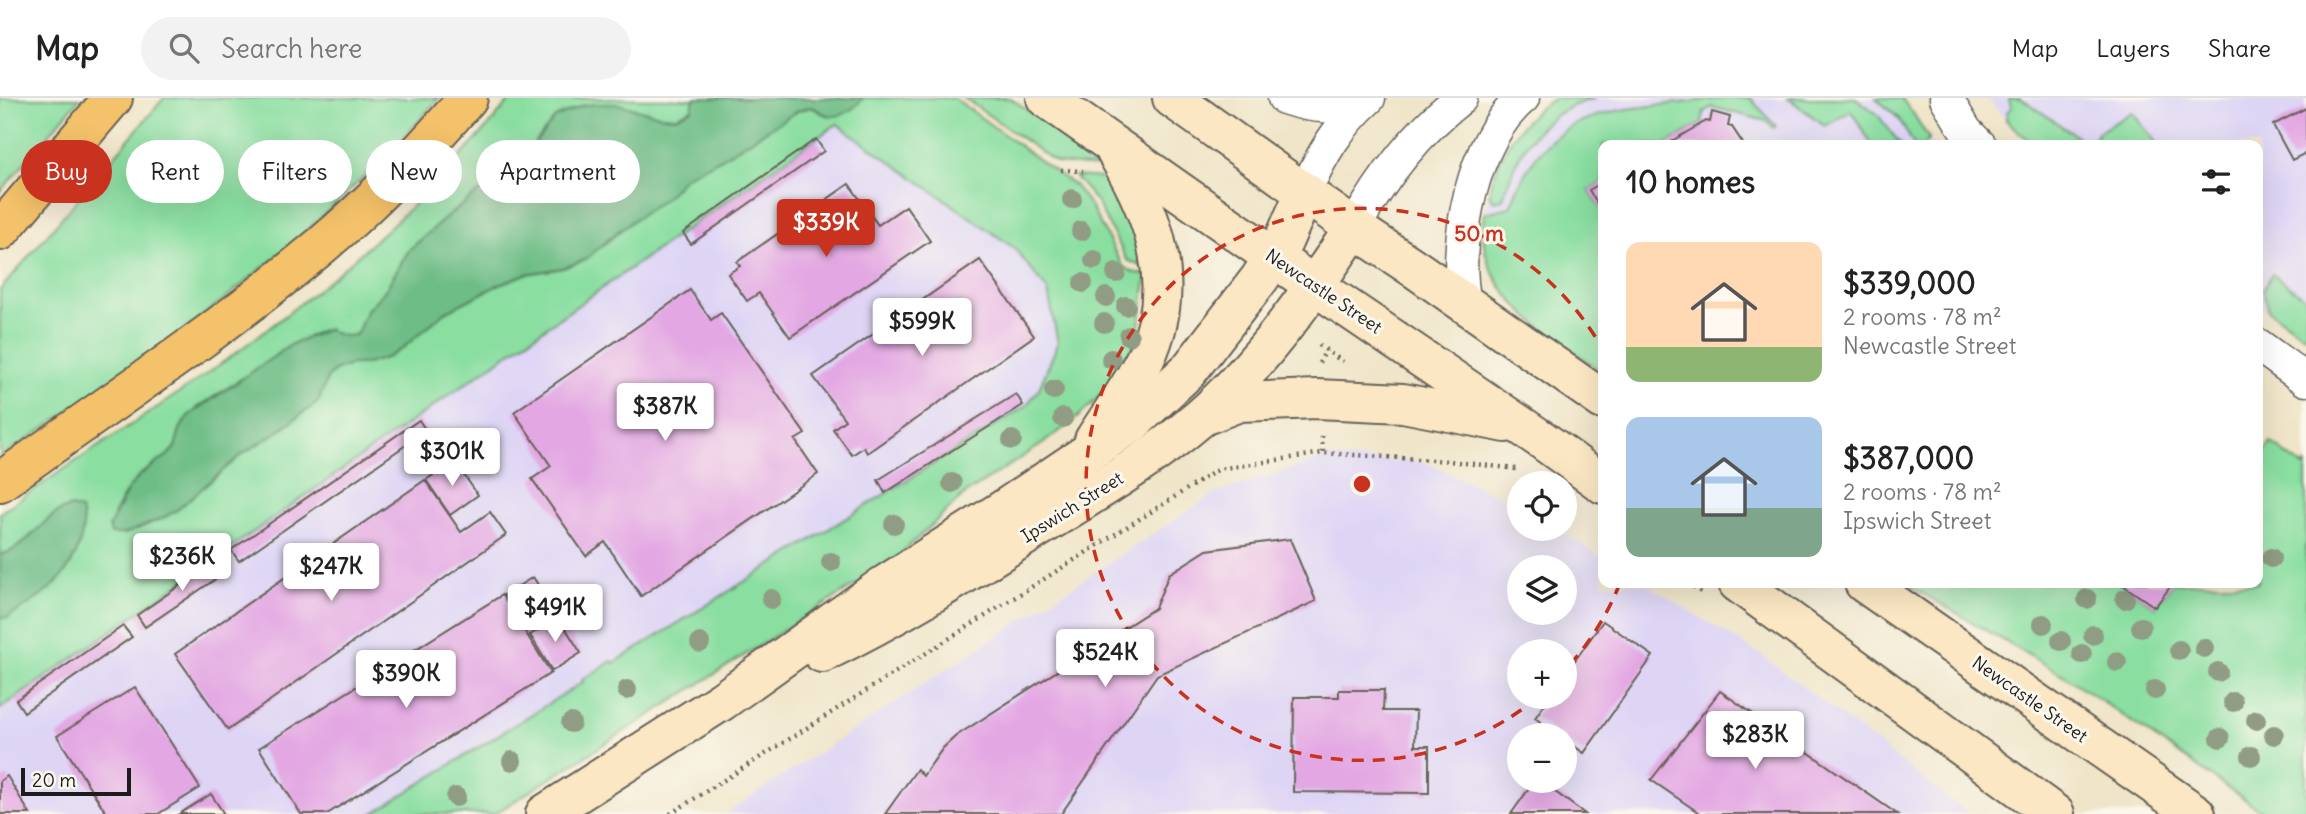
<!DOCTYPE html>
<meta charset="utf-8">
<style>
:root{--surface:#fff;--page:#f2f2f2;--text:#222;--muted:#767676;--line:#e0e0e0;--accent:#c8321e}
body{margin:0;font-family:Delius,sans-serif;background:var(--page);color:var(--text);height:100vh;display:flex;flex-direction:column;font-size:26px;white-space:nowrap}
*{box-sizing:border-box;margin:0}
p{font-size:23px;color:var(--muted)}
.icon{flex:none;width:38px;height:38px;fill:none;stroke:currentColor;stroke-width:2;stroke-linecap:round;stroke-linejoin:round}
.map{position:relative;flex:1;overflow:hidden}
.drawer{position:absolute;left:1598px;top:42px;width:665px;height:448px;display:flex;flex-direction:column;background:var(--surface);border-radius:14px;box-shadow:0 7px 28px #0002}
.drawer>*{flex:none}
.banner{position:absolute;left:21px;top:42px;width:665px;height:63px;display:flex;gap:14px}
.tools{position:absolute;left:1507px;top:373px;display:grid;gap:14px}
.tools a{display:grid;place-items:center;width:70px;height:70px;border-radius:50%;background:var(--surface);box-shadow:0 7px 28px #0002;font-size:35px}
.scale{position:absolute;left:21px;bottom:18px;width:110px;box-sizing:border-box;padding-left:7px;border:4px solid #1c1c1c;border-top:0;font-size:19px;line-height:24px;white-space:nowrap;color:#1c1c1c;-webkit-text-stroke:5px #fbf7ec;paint-order:stroke}
.price{position:absolute;translate:-50% -60px;padding:0 16px;border-radius:7px;background:#fff;color:#222;font-size:23px;line-height:46px;filter:drop-shadow(0 2px 4px #0008)}
.price::after{content:'';position:absolute;left:50%;top:42px;width:21px;height:16px;margin-left:-10px;background:inherit;clip-path:polygon(0 0,100% 0,50% 100%)}
.price.current{background:var(--accent);color:#fff}
ul{padding:0;list-style:none}
li{display:flex;align-items:center;gap:21px;height:175px;padding:0 28px}
li span{display:grid;place-items:center;flex:none;width:196px;height:140px;border-radius:14px;color:#555}
li>.icon{margin-inline-start:auto}
span .icon{width:84px;height:84px;fill:#fffc;stroke-width:1}
li b{font-size:30px}
h2{display:flex;justify-content:space-between;align-items:center;height:84px;padding:0 28px;font-size:30px}
.tag{padding:0 24px;border-radius:32px;background:var(--surface);box-shadow:0 7px 28px #0002;font-size:24px;line-height:63px}
.tag.current{background:var(--accent);color:#fff}
header{display:flex;align-items:center;gap:42px;box-sizing:border-box;height:98px;padding:0 35px;background:var(--surface);border-bottom:2px solid var(--line)}
header strong{font-size:33px}
nav{display:flex;gap:38px;margin-inline-start:auto;font-size:24px}
.search{width:490px;height:63px;background:var(--page);display:flex;align-items:center;gap:18px;box-sizing:border-box;padding:0 24px;border-radius:38px;color:var(--muted);font-size:26px}
.map>svg:first-child{display:block}
.built{fill:#ded5f5;fill-rule:evenodd}
.green{fill:#89dea0;stroke:#527d5e;stroke-width:2}
.forest{fill:#6ebd86;stroke:#456c51;stroke-width:2}
.building{fill:#e3a8e3}
.lines{fill:none;stroke-linecap:round;stroke-linejoin:round}
.minor-casing{stroke:#666259;stroke-width:35}
.secondary-casing{stroke:#666259;stroke-width:42}
.motorway-casing{stroke:#666259;stroke-width:42}
.path{stroke:#666259;stroke-width:4.5;stroke-dasharray:2 5;stroke-linecap:butt}
.minor{stroke:#fff;stroke-width:32}
.secondary{stroke:#fbe7c3;stroke-width:38}
.motorway{stroke:#f4c26a;stroke-width:38}
.tree{fill:#909c83}
.ring{fill:none;stroke:#c8321e;stroke-width:3.5;stroke-dasharray:12 9}
.labels{text-anchor:middle;dominant-baseline:central;stroke-width:6;stroke-linejoin:round;paint-order:stroke}
.street-label{font-size:18px;fill:#1c1c1c;stroke:#fbf7ec}
.centre{fill:#c8321e;stroke:#fbf7ec;stroke-width:3.5}
.ring-label{font-size:21px;text-anchor:middle;font-weight:bold;fill:#c8321e;stroke:#fbf7ec;stroke-width:6;stroke-linejoin:round;paint-order:stroke}
</style>
<header>
<strong>Map</strong>
<div class="search"><svg class="icon" aria-label="search" viewBox="0 0 24 24"><circle cx="10" cy="10" r="6"/><path d="M15 15l6 6"/></svg>Search here</div>
<nav><a>Map</a><a>Layers</a><a>Share</a></nav>
</header>
<div class="map">
<svg width="2306" height="716" viewBox="0 0 2306 716">
<rect width="100%" height="100%" fill="#fbf7ec"/>
<filter id="ink" filterUnits="userSpaceOnUse"><feTurbulence type="fractalNoise" baseFrequency=".0143" numOctaves="2"/><feDisplacementMap in="SourceGraphic" scale="14" xChannelSelector="R" yChannelSelector="G"/><feConvolveMatrix kernelMatrix="1 2 1 2 8 2 1 2 1" color-interpolation-filters="sRGB"/></filter>
<filter id="wash" filterUnits="userSpaceOnUse"><feTurbulence type="fractalNoise" baseFrequency=".00686" numOctaves="4" result="noise"/><feDisplacementMap in="SourceGraphic" scale="28" xChannelSelector="R" yChannelSelector="G"/><feGaussianBlur stdDeviation="1.57" result="paint"/><feColorMatrix in="noise" values="0 0 0 0 0 0 0 0 0 0 0 0 0 0 0 0 0 1.4 0 .05"/><feComposite in="paint" operator="in"/></filter>
<g filter="url(#wash)">
<rect width="100%" height="100%" fill="#f0e5c9"/>
<g class="built">
<path d="M 1556,0 L 1901,0 L 1913,15 L 1932,47 L 1603,47 L 1603,274 L 1515,208 L 1497,184 L 1486,156 L 1484,119 L 1496,71 L 1517,33 L 1529,20 Z"/>
<path d="M 1987,0 L 2306,0 L 2306,239 L 2258,205 L 2258,47 L 2034,47 L 2011,28 Z"/>
<path d="M 837,26 L 1014,150 L 1048,193 L 1058,245 L 1039,291 L 1044,345 L 965,396 L 917,443 L 860,485 L 494,716 L 0,716 L 0,611 Z"/>
<path d="M 1324,360 L 1426,364 L 1519,408 L 1519,430 L 1556,431 L 1603,460 L 1603,485 L 1644,485 L 1760,556 L 1969,716 L 725,716 L 1216,395 ZM 1519,469 L 1564,469 L 1564,514 L 1519,514 ZM 1519,553 L 1564,553 L 1564,598 L 1519,598 ZM 1519,637 L 1564,637 L 1564,682 L 1519,682 Z"/>
</g>
<g class="green">
<path d="M 0,0 L 80,0 L 0,94 Z"/>
<path d="M 164,0 L 439,0 C 313,143 160,256 0,359 L 0,192 Z"/>
<path d="M 512,0 L 694,1 L 692,11 L 676,19 L 662,18 L 618,6 L 594,6 L 582,8 L 555,20 L 520,63 L 449,117 L 409,152 L 386,191 L 366,213 L 357,236 L 349,239 L 322,232 L 292,246 L 276,258 L 198,309 L 180,331 L 175,349 L 168,357 L 140,377 L 128,391 L 114,415 L 125,436 L 163,420 L 177,412 L 241,357 L 277,334 L 318,304 L 328,279 L 336,272 L 353,266 L 366,266 L 388,259 L 403,250 L 445,214 L 502,185 L 526,176 L 563,170 L 601,149 L 686,78 L 720,61 L 798,13 L 811,9 L 825,17 L 863,0 L 954,0 L 1075,88 L 1091,109 L 1123,168 L 1133,174 L 1147,177 L 1137,241 L 1103,295 L 1078,319 L 1044,345 L 965,396 L 893,463 L 494,716 L 372,716 L 583,584 L 582,582 L 612,563 L 614,565 L 1026,308 L 1039,291 L 1058,245 L 1048,193 L 1014,150 L 837,26 L 0,611 L 0,415 C 65,369 132,327 198,282 C 314,201 422,110 512,0 Z"/>
<path d="M 964,0 L 1010,0 L 1084,53 L 1099,66 L 1095,69 L 1057,65 Z"/>
<path d="M 1556,0 L 1596,0 C 1541,14 1518,49 1503,101 L 1494,103 L 1489,97 C 1497,57 1519,20 1556,0 Z"/>
<path d="M 1723,0 L 1750,0 L 1776,28 L 1774,30 L 1766,23 L 1712,9 L 1704,14 L 1702,25 L 1665,47 L 1603,47 L 1603,84 L 1589,92 L 1603,115 L 1603,274 C 1550,236 1470,193 1485,115 L 1510,109 C 1550,0 1618,15 1723,0 Z"/>
<path d="M 1788,0 L 1856,0 L 1877,16 L 1901,47 L 1872,47 L 1851,13 L 1825,28 Z"/>
<path d="M 1876,0 L 1901,0 L 1913,15 L 1929,41 L 1924,47 L 1914,47 L 1899,21 Z"/>
<path d="M 2008,0 L 2021,0 L 2089,47 L 2034,47 L 2006,22 L 2007,14 L 2012,9 Z"/>
<path d="M 2132,14 L 2158,47 L 2090,47 L 2099,34 Z"/>
<path d="M 1074,78 L 1103,80 L 1116,85 L 1133,117 L 1141,168 L 1127,162 L 1096,103 Z"/>
<path d="M 2272,176 L 2306,200 L 2306,239 L 2269,213 L 2263,192 Z"/>
<path d="M 2271,345 L 2304,369 L 2306,366 L 2306,716 L 2266,716 L 2068,580 L 1905,485 L 2121,485 L 2155,509 L 2173,485 L 2258,485 L 2258,364 Z"/>
</g>
<g class="forest">
<path d="M 694,0 L 863,0 C 855,10 842,21 827,17 C 822,15 817,11 811,9 L 798,13 L 720,61 L 686,78 L 665,100 L 618,133 L 585,162 L 563,170 L 526,176 L 502,185 L 445,214 L 403,250 L 388,259 L 366,266 L 353,266 L 336,272 L 328,279 L 318,304 L 277,334 L 241,357 L 177,412 L 163,420 L 125,436 L 111,436 L 109,429 L 128,391 L 140,377 L 168,357 L 175,349 L 180,331 L 188,318 L 292,246 L 328,231 C 337,238 347,240 357,236 L 366,213 L 386,191 L 409,152 L 449,117 L 520,63 L 555,20 L 582,8 L 594,6 L 618,6 L 663,18 L 676,19 L 692,11 Z"/>
<path d="M 71,409 L 81,412 C 85,424 83,432 80,444 C 70,482 39,501 7,520 L 0,519 L 0,457 C 32,448 43,415 71,409 Z"/>
</g>
<g id="blocks">
<g class="building">
<path d="M 2306,10 L 2306,55 L 2292,62 L 2273,27 Z"/>
<path d="M 1712,14 L 1730,19 L 1728,28 L 1732,29 L 1744,47 L 1665,47 L 1706,23 L 1710,24 Z"/>
<path d="M 816,41 L 824,53 L 691,146 L 683,135 Z"/>
<path d="M 1603,84 L 1603,115 L 1589,92 Z"/>
<path d="M 849,86 L 878,127 L 906,108 L 930,143 L 790,239 L 759,195 L 747,203 L 728,176 L 740,168 L 737,164 Z"/>
<path d="M 980,162 L 1034,238 L 867,355 L 864,349 L 852,357 L 833,331 L 845,322 L 813,278 Z"/>
<path d="M 690,192 L 711,222 L 721,215 L 805,336 L 795,342 L 818,376 L 641,498 L 605,444 L 586,458 L 532,381 L 551,368 L 514,314 Z"/>
<path d="M 1016,296 L 1023,307 L 885,395 L 878,382 Z"/>
<path d="M 419,322 L 426,333 L 239,463 L 231,452 Z"/>
<path d="M 454,363 L 478,397 L 450,417 L 426,382 Z"/>
<path d="M 425,382 L 461,434 L 490,414 L 506,437 L 228,632 L 175,556 Z"/>
<path d="M 1290,441 L 1316,503 L 1157,577 L 1061,716 L 885,716 L 917,671 L 923,678 L 943,650 L 956,638 L 1155,510 L 1169,476 L 1207,452 Z"/>
<path d="M 218,461 L 226,474 L 145,529 L 137,517 Z"/>
<path d="M 533,479 L 548,502 L 518,520 L 504,497 Z"/>
<path d="M 2120,485 L 2173,485 L 2155,509 Z"/>
<path d="M 502,497 L 551,575 L 327,716 L 301,716 L 259,650 Z"/>
<path d="M 559,520 L 581,555 L 552,573 L 530,537 Z"/>
<path d="M 1603,523 L 1653,558 L 1584,655 L 1564,641 L 1564,637 L 1559,637 L 1535,620 L 1550,598 L 1564,598 L 1564,578 Z"/>
<path d="M 123,528 L 132,539 L 24,614 L 16,602 Z"/>
<path d="M 135,589 L 200,690 L 158,716 L 107,716 L 57,638 Z"/>
<path d="M 1339,592 L 1384,592 L 1383,613 L 1416,613 L 1415,648 L 1429,648 L 1429,695 L 1293,694 L 1294,599 L 1339,599 Z"/>
<path d="M 1720,593 L 1897,716 L 1701,716 L 1651,682 Z"/>
<path d="M 7,678 L 30,716 L 0,716 L 0,683 Z"/>
<path d="M 1535,682 L 1539,682 L 1585,716 L 1511,716 Z"/>
<path d="M 211,696 L 224,716 L 179,716 Z"/>
</g>
</g>
</g>
<g filter="url(#ink)">
<use href="#blocks" fill-opacity="0" stroke="#666259" stroke-width="2"/>
<g class="lines">
<defs>
<g id="minor">
<path d="M 1284,0 C 1311,9 1338,13 1365,0"/>
<path d="M 1946,0 L 1966,33 L 1980,47"/>
<path d="M 1305,94 C 1321,57 1339,27 1369,0"/>
<path d="M 1354,130 C 1382,80 1415,35 1461,0"/>
<path d="M 1465,205 C 1452,144 1473,41 1523,0"/>
<path d="M 2258,247 L 2306,282"/>
</g>
<g id="secondary">
<path d="M 1046,0 L 1274,160 L 1545,344 L 1603,386"/>
<path d="M 1172,0 L 1354,130 L 1417,172 L 1603,302"/>
<path d="M 1203,318 L 1239,304 L 1317,301 L 1403,305 L 1506,325"/>
<path d="M 1094,342 C 1111,315 1132,288 1146,259 C 1179,187 1155,118 1116,54"/>
<path d="M 1738,485 L 2055,716"/>
<path d="M 1864,485 L 2196,716"/>
<path d="M 822,555 C 897,519 967,475 1038,430 C 1093,396 1150,363 1200,320 C 1261,266 1309,197 1354,130"/>
<path d="M 545,716 L 722,603 L 883,488 L 1004,411 L 1132,325 L 1189,272 L 1260,180 L 1283,144 L 1305,94"/>
</g>
<g id="motorway">
<path d="M 0,133 L 113,0"/>
<path d="M 0,384 C 108,306 220,233 322,147 C 375,102 423,52 468,0"/>
</g>
</defs>
<use href="#minor" class="minor-casing"/>
<use href="#secondary" class="secondary-casing"/>
<use href="#motorway" class="motorway-casing"/>
<g class="path">
<path d="M 1061,72 L 1083,73"/>
<path d="M 1319,247 L 1343,264"/>
<path d="M 1319,265 L 1326,252"/>
<path d="M 1322,338 L 1323,355"/>
<path d="M 1688,485 L 1701,494"/>
<path d="M 670,716 L 1219,371 L 1323,355 L 1449,363 L 1516,371"/>
</g>
<use href="#minor" class="minor"/>
<use href="#secondary" class="secondary"/>
<use href="#motorway" class="motorway"/>
</g>
<g class="tree">
<circle cx="1072" cy="101" r="10"/>
<circle cx="1081" cy="133" r="10"/>
<circle cx="1094" cy="162" r="10"/>
<circle cx="1116" cy="175" r="10"/>
<circle cx="1083" cy="185" r="10"/>
<circle cx="1106" cy="199" r="10"/>
<circle cx="1126" cy="208" r="10"/>
<circle cx="1104" cy="225" r="10"/>
<circle cx="1129" cy="238" r="10"/>
<circle cx="1111" cy="261" r="10"/>
<circle cx="1054" cy="292" r="10"/>
<circle cx="1063" cy="320" r="10"/>
<circle cx="1012" cy="342" r="10"/>
<circle cx="952" cy="385" r="10"/>
<circle cx="894" cy="426" r="10"/>
<circle cx="2271" cy="460" r="10"/>
<circle cx="831" cy="464" r="10"/>
<circle cx="771" cy="501" r="10"/>
<circle cx="2087" cy="501" r="10"/>
<circle cx="2125" cy="501" r="10"/>
<circle cx="2043" cy="526" r="10"/>
<circle cx="2141" cy="529" r="10"/>
<circle cx="2093" cy="537" r="10"/>
<circle cx="2061" cy="543" r="10"/>
<circle cx="700" cy="545" r="10"/>
<circle cx="2204" cy="550" r="10"/>
<circle cx="2179" cy="552" r="10"/>
<circle cx="2082" cy="556" r="10"/>
<circle cx="2117" cy="564" r="10"/>
<circle cx="2218" cy="574" r="10"/>
<circle cx="627" cy="592" r="10"/>
<circle cx="2155" cy="592" r="10"/>
<circle cx="2233" cy="604" r="10"/>
<circle cx="2256" cy="622" r="10"/>
<circle cx="571" cy="625" r="10"/>
<circle cx="2274" cy="637" r="10"/>
<circle cx="2220" cy="640" r="10"/>
<circle cx="2251" cy="658" r="10"/>
<circle cx="512" cy="663" r="10"/>
<circle cx="456" cy="699" r="10"/>
</g>
</g>
<path class="ring" d="M1620 485A276 276 0 0 1 1565 572M1538 599A276 276 0 1 1 1602 250"/>
<g class="labels">
<g class="street-label">
<text transform="translate(1324 193) rotate(34)">Newcastle Street</text>
<text transform="translate(1072 409) rotate(-32)">Ipswich Street</text>
<text transform="translate(2030 601) rotate(35)">Newcastle Street</text>
</g>
</g>
<circle cx="1362" cy="386" r="10" class="centre"/>
<g class="ring-label">
<text x="1479" y="143">50 m</text>
</g>
</svg>
<div class="tools">
<a><svg class="icon" aria-label="locate" viewBox="0 0 24 24"><circle cx="12" cy="12" r="6"/><path d="M12 2v4M12 18v4M2 12h4M18 12h4"/></svg></a>
<a><svg class="icon" aria-label="layers" viewBox="0 0 24 24"><path d="M12 4l9 5-9 5-9-5zM3 14l9 5 9-5"/></svg></a>
<a>+</a>
<a>−</a>
</div>
<div class="scale">20 m</div>
<b class="price current" style="left:826px;top:161px">$339K</b>
<b class="price" style="left:922px;top:260px">$599K</b>
<b class="price" style="left:665px;top:345px">$387K</b>
<b class="price" style="left:452px;top:390px">$301K</b>
<b class="price" style="left:182px;top:495px">$236K</b>
<b class="price" style="left:331px;top:505px">$247K</b>
<b class="price" style="left:555px;top:546px">$491K</b>
<b class="price" style="left:1105px;top:591px">$524K</b>
<b class="price" style="left:406px;top:612px">$390K</b>
<b class="price" style="left:1755px;top:673px">$283K</b>
<div class="banner">
<a class="tag current">Buy</a>
<a class="tag">Rent</a>
<a class="tag">Filters</a>
<a class="tag">New</a>
<a class="tag">Apartment</a>
</div>
<section class="drawer">
<h2>10 homes<svg class="icon" aria-label="filters" viewBox="0 0 24 24"><path d="M4 7h16M4 17h16"/><circle cx="9" cy="7" r="2"/><circle cx="15" cy="17" r="2"/></svg></h2>
<ul>
<li><span style="background:linear-gradient(#ffd9b3 75%,#8fb573 0)"><svg class="icon" aria-label="home" viewBox="0 0 24 24"><path d="M3 11l9-7 9 7M6 9v11h12V9"/></svg></span><div><b>$339,000</b><p>2 rooms · 78 m²</p><p>Newcastle Street</p></div></li>
<li><span style="background:linear-gradient(#a9c7e8 65%,#7fa58c 0)"><svg class="icon" aria-label="home" viewBox="0 0 24 24"><path d="M3 11l9-7 9 7M6 9v11h12V9"/></svg></span><div><b>$387,000</b><p>2 rooms · 78 m²</p><p>Ipswich Street</p></div></li>
</ul>
</section>
</div>
